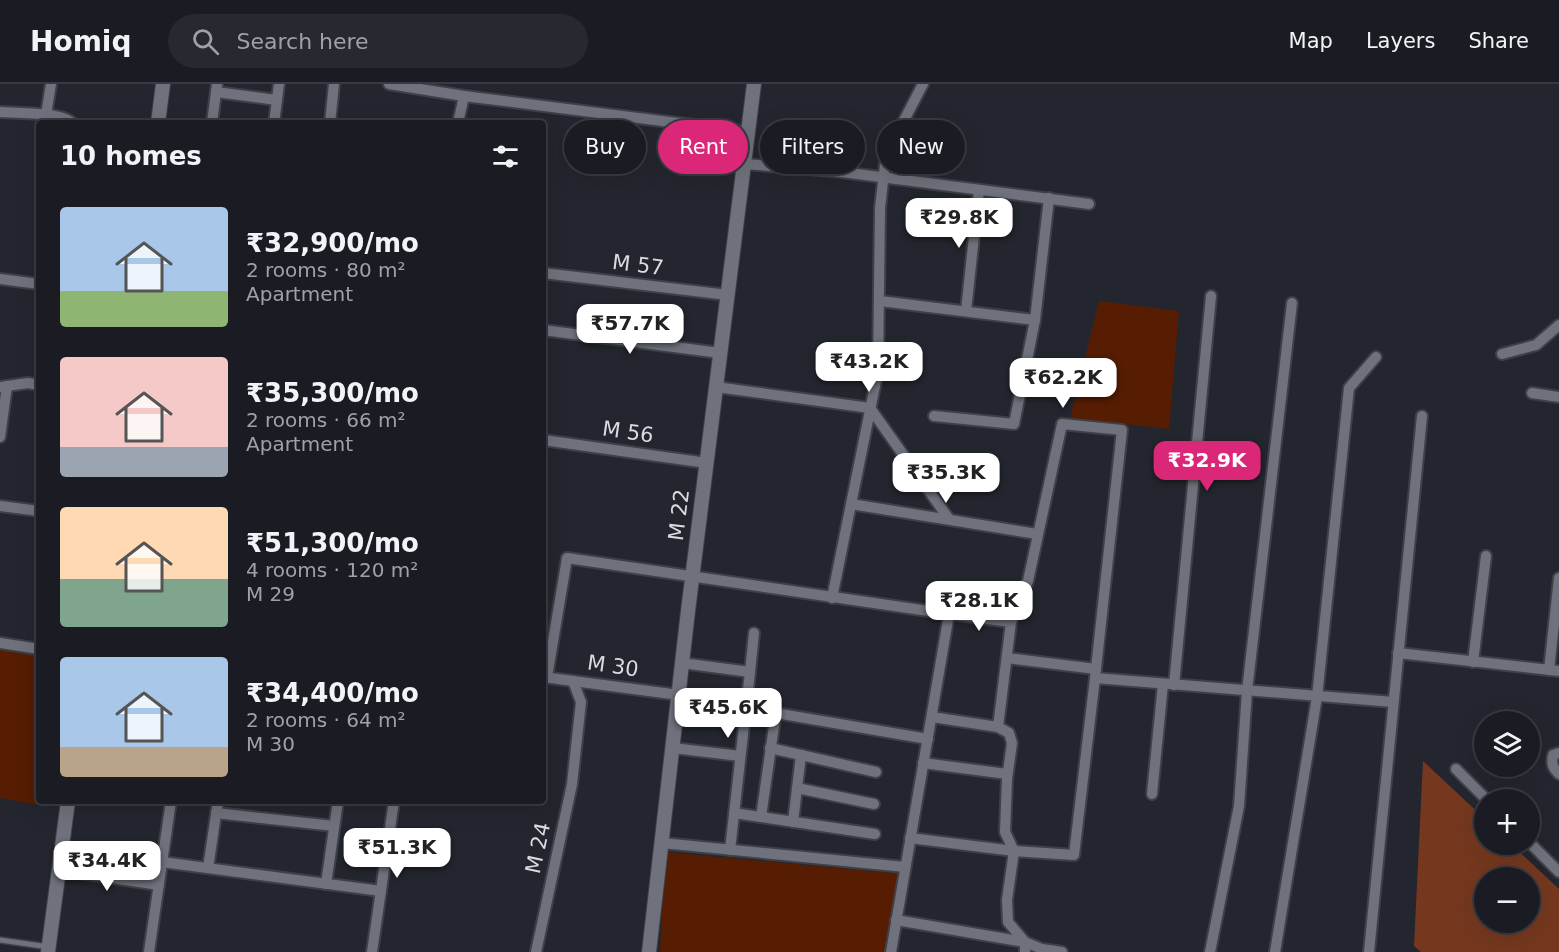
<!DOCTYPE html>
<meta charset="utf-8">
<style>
:root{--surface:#1b1c23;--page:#282930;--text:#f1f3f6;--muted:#a0a1a6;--line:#393a41;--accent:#db2777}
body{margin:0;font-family:"DejaVu Sans",sans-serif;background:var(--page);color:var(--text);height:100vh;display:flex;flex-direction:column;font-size:22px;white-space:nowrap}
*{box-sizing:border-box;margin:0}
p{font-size:20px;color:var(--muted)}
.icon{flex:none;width:33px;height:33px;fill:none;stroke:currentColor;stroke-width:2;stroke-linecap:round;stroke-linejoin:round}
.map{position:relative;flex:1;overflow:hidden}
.sheet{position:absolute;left:36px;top:36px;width:510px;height:684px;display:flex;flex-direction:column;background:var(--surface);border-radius:6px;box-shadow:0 6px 24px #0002,0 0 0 2px var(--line)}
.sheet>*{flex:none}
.guide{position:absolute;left:564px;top:36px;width:570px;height:54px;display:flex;gap:12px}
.controls{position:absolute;left:1474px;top:627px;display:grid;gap:12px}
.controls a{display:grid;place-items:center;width:66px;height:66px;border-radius:50%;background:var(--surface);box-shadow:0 6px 24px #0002,0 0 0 2px var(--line);font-size:30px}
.price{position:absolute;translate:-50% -51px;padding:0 14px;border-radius:12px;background:#fff;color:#222;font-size:20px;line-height:39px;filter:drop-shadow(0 2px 3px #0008)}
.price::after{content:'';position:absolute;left:50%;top:36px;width:18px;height:14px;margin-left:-9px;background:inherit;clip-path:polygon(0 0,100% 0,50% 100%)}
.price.current{background:var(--accent);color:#fff}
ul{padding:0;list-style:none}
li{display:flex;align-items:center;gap:18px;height:150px;padding:0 24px}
li span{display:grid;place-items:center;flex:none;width:168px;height:120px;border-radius:6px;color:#555}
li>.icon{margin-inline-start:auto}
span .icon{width:72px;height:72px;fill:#fffc;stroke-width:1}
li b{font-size:26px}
h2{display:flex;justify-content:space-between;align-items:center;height:72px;padding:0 24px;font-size:26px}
.chip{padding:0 21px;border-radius:27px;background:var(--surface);box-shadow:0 6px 24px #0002,0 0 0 2px var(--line);font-size:21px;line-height:54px}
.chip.current{background:var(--accent);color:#fff}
header{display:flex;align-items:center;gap:36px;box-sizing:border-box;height:84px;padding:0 30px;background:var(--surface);border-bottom:2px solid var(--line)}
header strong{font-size:28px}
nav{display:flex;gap:33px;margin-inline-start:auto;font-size:21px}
.search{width:420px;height:54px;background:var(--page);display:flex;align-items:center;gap:15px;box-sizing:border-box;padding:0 21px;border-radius:33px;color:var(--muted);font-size:22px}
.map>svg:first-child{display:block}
.green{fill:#561d02}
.forest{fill:#75381f;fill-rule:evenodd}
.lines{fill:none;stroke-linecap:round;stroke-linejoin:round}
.service-casing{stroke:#3f4047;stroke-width:8}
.minor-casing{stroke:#3f4047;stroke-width:14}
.tertiary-casing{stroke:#3f4047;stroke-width:16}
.service{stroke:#6f727c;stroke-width:5}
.minor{stroke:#6f727c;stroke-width:10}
.tertiary{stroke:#6f727c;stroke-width:14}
.labels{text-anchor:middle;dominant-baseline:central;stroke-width:4.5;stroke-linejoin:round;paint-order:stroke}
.street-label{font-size:21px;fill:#dadce1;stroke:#24262f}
</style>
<header>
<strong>Homiq</strong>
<div class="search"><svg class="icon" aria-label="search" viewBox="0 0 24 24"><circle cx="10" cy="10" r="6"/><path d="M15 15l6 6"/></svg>Search here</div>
<nav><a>Map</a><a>Layers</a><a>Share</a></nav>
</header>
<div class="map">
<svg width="1559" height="868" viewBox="0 0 1559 868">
<rect width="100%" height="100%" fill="#24262f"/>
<g class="green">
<path d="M 1099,217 L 1179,227 L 1169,345 L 1070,334 Z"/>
<path d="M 0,562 L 39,568 L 39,717 L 45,717 L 44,722 L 0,714 Z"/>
<path d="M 665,768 L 902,790 L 887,868 L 660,868 Z"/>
</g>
<path class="forest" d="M 1423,677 L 1485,735 L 1485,760 L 1512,761 L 1559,805 L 1559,868 L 1421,868 L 1414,862 ZM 1485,794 L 1530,794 L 1530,838 L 1485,838 Z"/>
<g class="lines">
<defs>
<path id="service" d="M 0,856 L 49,863"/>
<g id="minor">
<path d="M 389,0 L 464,12"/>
<path d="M 216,8 L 277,16"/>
<path d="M 0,28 C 16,29 62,28 72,39"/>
<path d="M 46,31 L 51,0"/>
<path d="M 212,39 L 217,0"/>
<path d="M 274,39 L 279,0"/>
<path d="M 330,39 L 334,0"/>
<path d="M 458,39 L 464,12 L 749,48"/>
<path d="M 744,80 L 834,87 L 1089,120"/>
<path d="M 543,189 L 728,211"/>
<path d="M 0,195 L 39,200"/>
<path d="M 880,217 L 1035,236 L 1049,114"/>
<path d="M 966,227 L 979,106"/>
<path d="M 543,246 L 720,269"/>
<path d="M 1502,270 L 1536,261 L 1559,241"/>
<path d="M 0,303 L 28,299 L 39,301"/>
<path d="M 716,303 L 870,324 L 949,435"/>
<path d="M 1532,309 L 1559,313"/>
<path d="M 934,332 L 1014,340 L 1035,236"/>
<path d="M 0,353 L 7,302"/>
<path d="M 543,356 L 707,379"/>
<path d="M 851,420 L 1037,450"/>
<path d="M 0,422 L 39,427"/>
<path d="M 832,514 L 878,287 L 880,124 L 886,71 L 923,0"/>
<path d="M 949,530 L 1011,538"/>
<path d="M 0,559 L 39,565"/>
<path d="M 1398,569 L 1559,587"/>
<path d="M 1007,574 L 1096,585"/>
<path d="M 1473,578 L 1486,472"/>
<path d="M 682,579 L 750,588 L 730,766"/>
<path d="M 1549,586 L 1559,494"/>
<path d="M 750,588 L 754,549"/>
<path d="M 543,593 L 679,611"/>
<path d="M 547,593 L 567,474 L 949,530 L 891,868"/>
<path d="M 1174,601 L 1211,212"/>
<path d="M 746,624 L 928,655"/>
<path d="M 932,633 L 998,643 L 1009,649 L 1012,659 L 1007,695 L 1005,748 L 1014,767"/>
<path d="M 998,643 L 1011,538 L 1028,497 L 1062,340 L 1122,346 L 1095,594"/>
<path d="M 673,664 L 740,672"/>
<path d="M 770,664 L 876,688"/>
<path d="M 1559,669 L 1553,671 C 1551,680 1553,684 1559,690"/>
<path d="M 923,679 L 1007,690"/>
<path d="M 1456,685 L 1487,716"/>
<path d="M 797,704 L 874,720"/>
<path d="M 1152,710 L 1163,600"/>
<path d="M 216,729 L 334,742"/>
<path d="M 734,729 L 875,750"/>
<path d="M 761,733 L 776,628"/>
<path d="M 793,738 L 801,671"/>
<path d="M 910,754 L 1014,767"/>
<path d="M 662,759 L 905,783"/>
<path d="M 1530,759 L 1559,788"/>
<path d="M 162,778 L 381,807"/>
<path d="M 208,784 L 218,717"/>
<path d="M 59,786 L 159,801"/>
<path d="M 326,800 L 338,717"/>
<path d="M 896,836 L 1025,858"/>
<path d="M 1025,858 L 1008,838 L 1007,816 L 1014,767 L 1074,771 L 1095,594 L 1393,618"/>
<path d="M 149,868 L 171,717"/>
<path d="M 372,868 L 394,717"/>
<path d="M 536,868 L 572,700 L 581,618 L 573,597"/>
<path d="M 1025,868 L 1025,858 L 1042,865 L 1062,868"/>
<path d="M 1210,868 L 1239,722 L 1247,607 L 1292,219"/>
<path d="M 1275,868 L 1317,613 L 1349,304 L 1376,273"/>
<path d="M 1369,868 L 1422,332"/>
</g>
<g id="tertiary">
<path d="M 158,39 L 163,0"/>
<path d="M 48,868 L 68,717"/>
<path d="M 649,868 L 688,527 L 754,0"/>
</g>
</defs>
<use href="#service" class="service-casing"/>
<use href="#minor" class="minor-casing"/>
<use href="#tertiary" class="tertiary-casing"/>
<use href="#service" class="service"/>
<use href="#minor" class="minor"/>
<use href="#tertiary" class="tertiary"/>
</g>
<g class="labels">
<g class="street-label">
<text transform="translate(638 181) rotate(7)">M 57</text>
<text transform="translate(628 348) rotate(8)">M 56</text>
<text transform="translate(679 431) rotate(-83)">M 22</text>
<text transform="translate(613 582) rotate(8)">M 30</text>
<text transform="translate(538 764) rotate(-78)">M 24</text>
</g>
</g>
</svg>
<div class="controls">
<a><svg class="icon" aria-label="layers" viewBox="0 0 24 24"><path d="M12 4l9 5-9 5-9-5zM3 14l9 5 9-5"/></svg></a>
<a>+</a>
<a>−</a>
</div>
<b class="price" style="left:959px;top:165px">₹29.8K</b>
<b class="price" style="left:630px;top:271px">₹57.7K</b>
<b class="price" style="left:869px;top:309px">₹43.2K</b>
<b class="price" style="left:1063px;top:325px">₹62.2K</b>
<b class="price current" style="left:1207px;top:408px">₹32.9K</b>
<b class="price" style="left:946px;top:420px">₹35.3K</b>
<b class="price" style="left:979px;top:548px">₹28.1K</b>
<b class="price" style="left:728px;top:655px">₹45.6K</b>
<b class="price" style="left:397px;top:795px">₹51.3K</b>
<b class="price" style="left:107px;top:808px">₹34.4K</b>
<div class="guide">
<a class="chip">Buy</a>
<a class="chip current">Rent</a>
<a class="chip">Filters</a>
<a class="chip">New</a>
</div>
<section class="sheet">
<h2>10 homes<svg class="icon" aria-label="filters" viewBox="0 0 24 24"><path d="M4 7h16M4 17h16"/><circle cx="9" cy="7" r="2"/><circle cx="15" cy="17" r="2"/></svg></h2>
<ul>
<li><span style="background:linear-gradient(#a9c7e8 70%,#8fb573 0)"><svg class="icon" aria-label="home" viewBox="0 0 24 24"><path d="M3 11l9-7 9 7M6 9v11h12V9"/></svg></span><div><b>₹32,900/mo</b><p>2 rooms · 80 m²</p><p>Apartment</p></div></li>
<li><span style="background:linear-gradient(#f6c9c9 75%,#9aa5b1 0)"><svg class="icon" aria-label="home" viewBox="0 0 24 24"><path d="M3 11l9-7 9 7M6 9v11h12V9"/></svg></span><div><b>₹35,300/mo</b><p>2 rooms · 66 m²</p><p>Apartment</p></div></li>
<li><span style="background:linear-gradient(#ffd9b3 60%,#7fa58c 0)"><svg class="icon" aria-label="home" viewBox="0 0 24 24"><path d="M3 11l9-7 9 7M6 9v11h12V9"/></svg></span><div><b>₹51,300/mo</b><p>4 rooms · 120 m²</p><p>M 29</p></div></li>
<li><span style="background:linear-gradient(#a9c7e8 75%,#b9a48a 0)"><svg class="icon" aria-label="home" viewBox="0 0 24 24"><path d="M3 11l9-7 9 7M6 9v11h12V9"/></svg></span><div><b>₹34,400/mo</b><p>2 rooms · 64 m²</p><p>M 30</p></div></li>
</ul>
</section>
</div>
